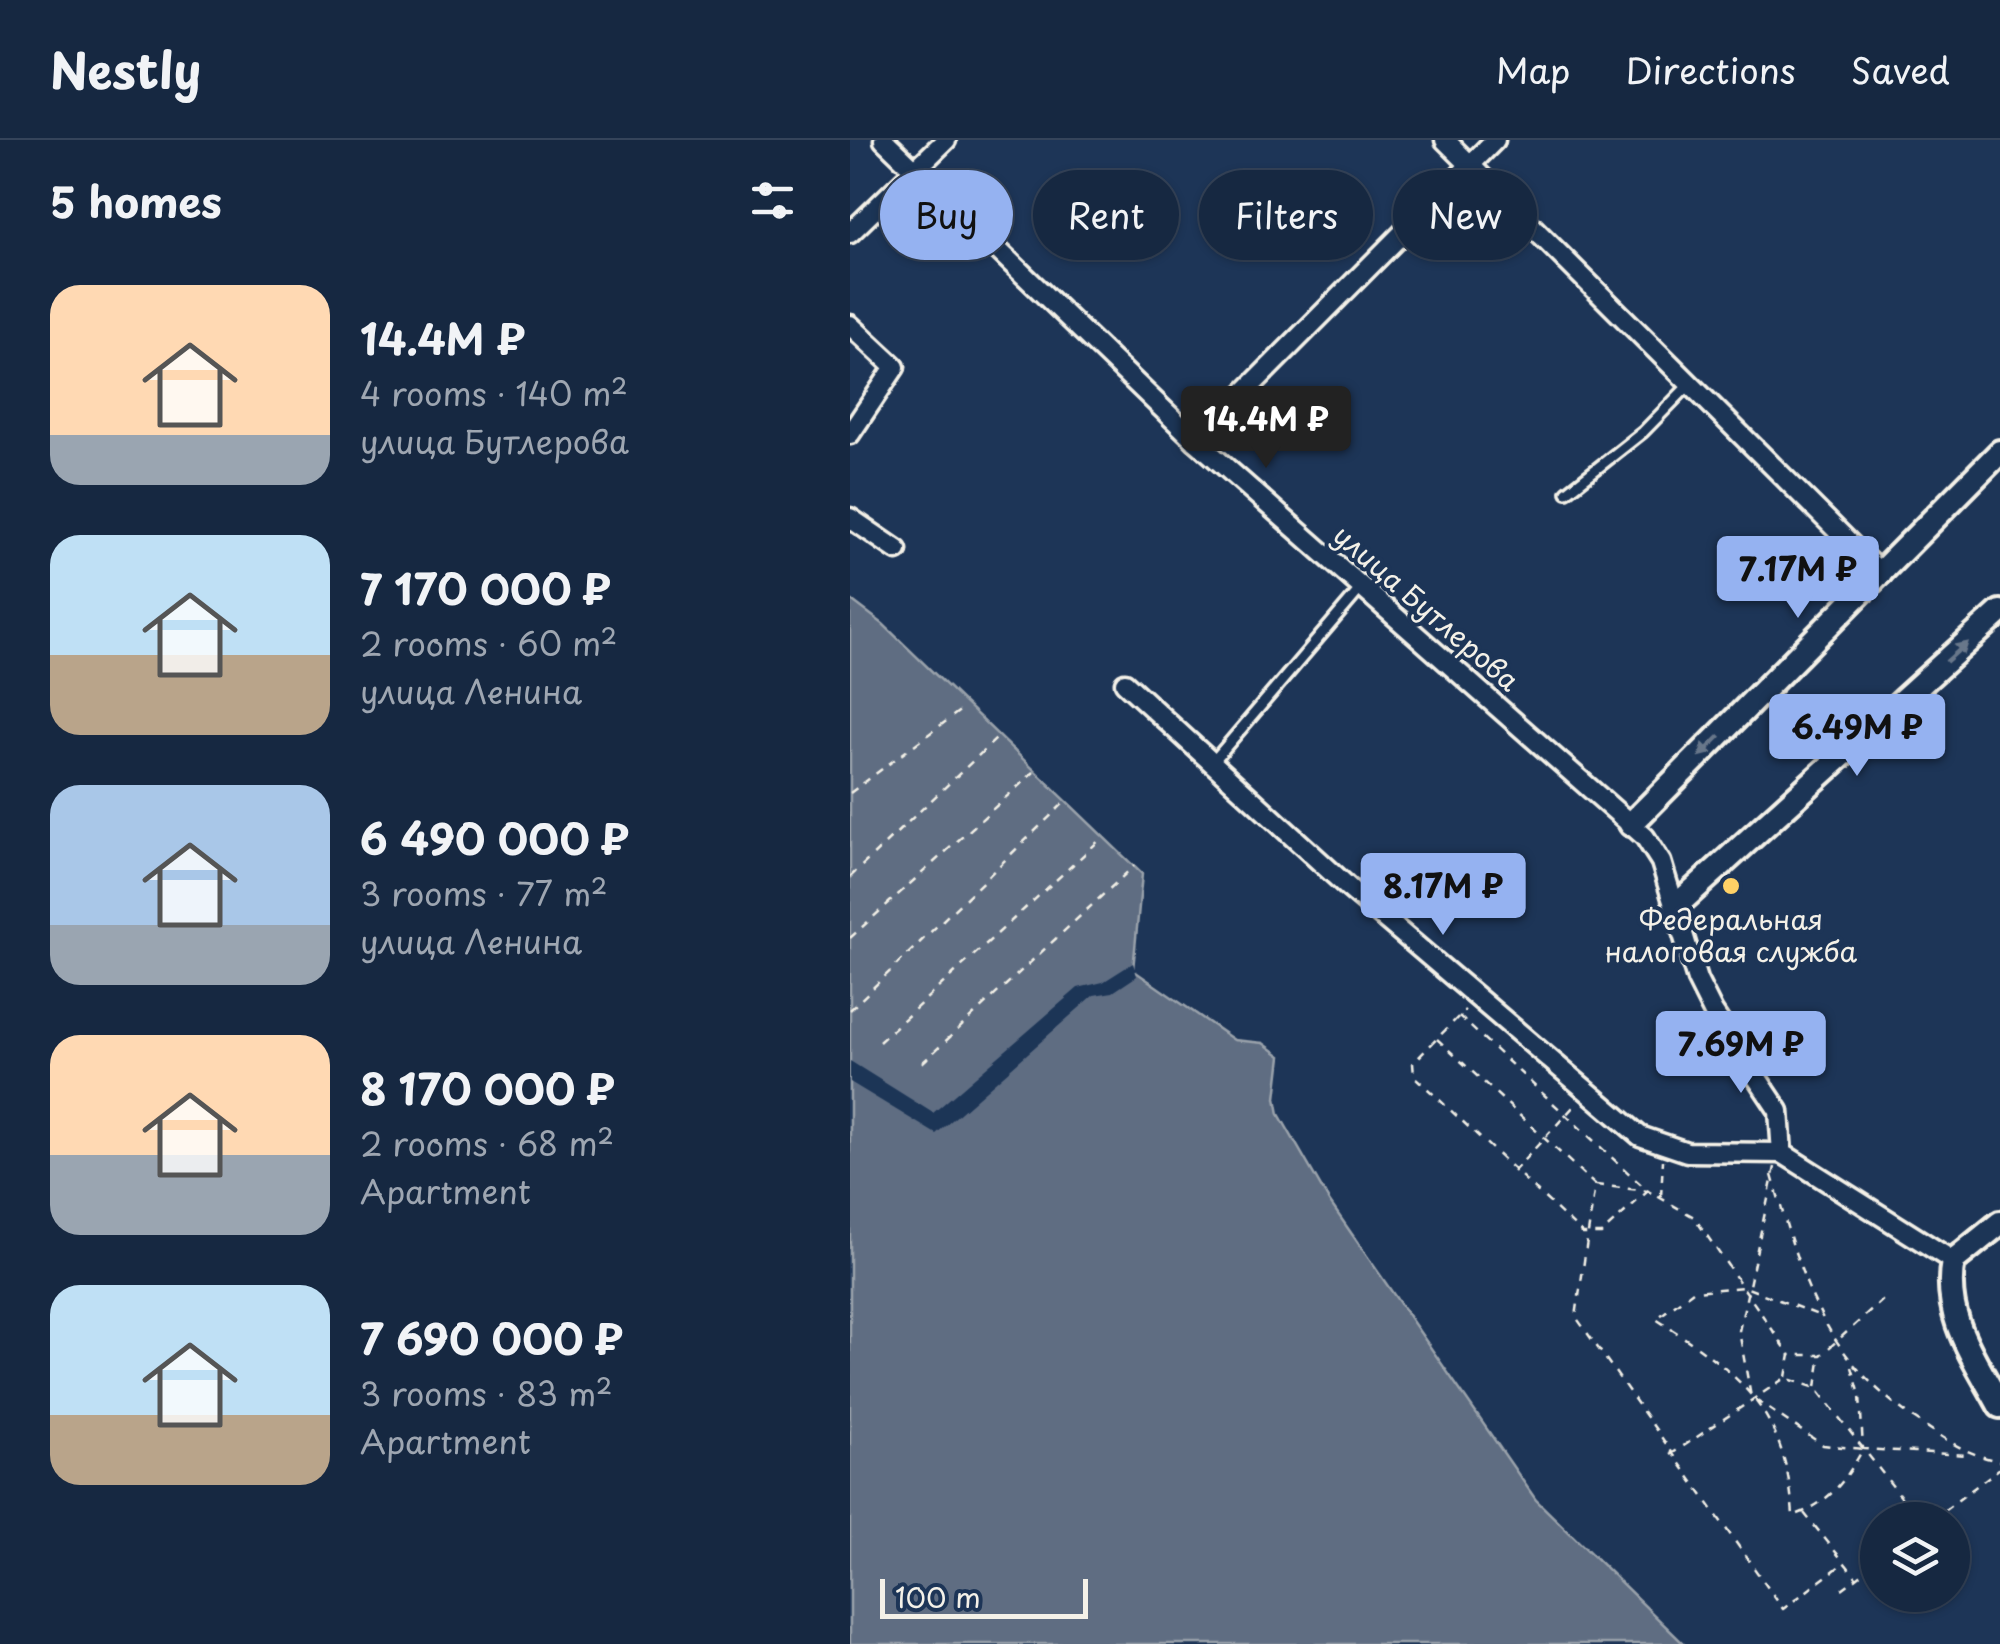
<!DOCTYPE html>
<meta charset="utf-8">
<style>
:root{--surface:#162841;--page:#23344c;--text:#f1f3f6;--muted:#9ea6b1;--line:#35445a;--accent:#95b2f1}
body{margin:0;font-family:"Playpen Sans",sans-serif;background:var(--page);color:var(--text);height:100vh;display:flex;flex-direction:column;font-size:38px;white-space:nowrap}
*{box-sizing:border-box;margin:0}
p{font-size:32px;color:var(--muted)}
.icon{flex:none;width:55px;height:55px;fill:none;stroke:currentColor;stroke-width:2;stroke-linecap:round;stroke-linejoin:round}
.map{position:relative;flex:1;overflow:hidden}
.details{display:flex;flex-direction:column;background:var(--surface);width:850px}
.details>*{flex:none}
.guide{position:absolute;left:30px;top:30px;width:950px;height:90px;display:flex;gap:20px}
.controls{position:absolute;left:1010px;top:1362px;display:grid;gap:20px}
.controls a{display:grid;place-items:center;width:110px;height:110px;border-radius:50%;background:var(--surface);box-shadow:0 2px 8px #0004,0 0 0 2px var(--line);font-size:50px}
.scale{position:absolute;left:30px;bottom:25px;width:208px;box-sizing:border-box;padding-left:10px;border:5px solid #f4f1e8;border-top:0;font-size:28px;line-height:35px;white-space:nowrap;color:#f4f1e8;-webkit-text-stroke:8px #1d3557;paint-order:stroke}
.price{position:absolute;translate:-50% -85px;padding:0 22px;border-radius:10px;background:var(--accent);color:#111;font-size:32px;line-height:65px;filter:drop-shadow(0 2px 5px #0008)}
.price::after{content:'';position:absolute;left:50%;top:60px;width:30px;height:22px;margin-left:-15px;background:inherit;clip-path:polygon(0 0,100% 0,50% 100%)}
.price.current{background:#222;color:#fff}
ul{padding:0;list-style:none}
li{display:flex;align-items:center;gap:30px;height:250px;padding:0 50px}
li span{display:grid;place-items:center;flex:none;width:280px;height:200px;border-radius:30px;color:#555}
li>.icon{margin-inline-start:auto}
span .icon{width:120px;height:120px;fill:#fffc;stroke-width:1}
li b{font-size:42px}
h2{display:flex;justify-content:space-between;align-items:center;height:120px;padding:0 50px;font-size:42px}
.tag{padding:0 35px;border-radius:45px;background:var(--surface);box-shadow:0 2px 8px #0004,0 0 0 2px var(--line);font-size:35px;line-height:90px}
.tag.current{background:var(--accent);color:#111}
header{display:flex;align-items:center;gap:60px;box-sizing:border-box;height:140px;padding:0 50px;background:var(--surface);border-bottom:2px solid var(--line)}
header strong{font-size:48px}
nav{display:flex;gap:55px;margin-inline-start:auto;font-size:35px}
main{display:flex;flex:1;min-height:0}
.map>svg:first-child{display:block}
.water{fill:#5e6d82;stroke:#9aa2ab;stroke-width:2.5}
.pier{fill:#1d3557}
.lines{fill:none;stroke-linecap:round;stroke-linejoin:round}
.lane-casing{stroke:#f4f1e8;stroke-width:16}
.street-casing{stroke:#f4f1e8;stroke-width:25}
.secondary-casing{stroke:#f4f1e8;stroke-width:30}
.path{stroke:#f4f1e8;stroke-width:2.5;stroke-dasharray:8 8;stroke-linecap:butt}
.lane{stroke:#1d3557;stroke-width:9}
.street{stroke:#1d3557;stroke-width:18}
.secondary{stroke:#1d3557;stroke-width:22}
.oneway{fill:#68778a}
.poi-dot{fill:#ffd166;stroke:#1d3557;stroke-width:4}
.labels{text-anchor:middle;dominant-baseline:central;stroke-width:8;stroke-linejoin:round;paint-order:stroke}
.street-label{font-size:28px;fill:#f4f1e8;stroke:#1d3557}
.poi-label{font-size:28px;fill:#f4f1e8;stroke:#1d3557}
</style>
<header>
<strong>Nestly</strong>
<nav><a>Map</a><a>Directions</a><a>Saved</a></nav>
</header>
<main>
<section class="details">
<h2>5 homes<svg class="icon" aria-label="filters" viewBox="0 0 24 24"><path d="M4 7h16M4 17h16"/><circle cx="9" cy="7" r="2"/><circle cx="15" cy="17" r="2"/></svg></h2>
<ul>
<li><span style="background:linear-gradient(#ffd9b3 75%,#9aa5b1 0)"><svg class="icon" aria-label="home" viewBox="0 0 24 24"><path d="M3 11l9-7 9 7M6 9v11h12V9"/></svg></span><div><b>14.4M ₽</b><p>4 rooms · 140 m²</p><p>улица Бутлерова</p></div></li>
<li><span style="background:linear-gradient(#bfe0f5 60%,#b9a48a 0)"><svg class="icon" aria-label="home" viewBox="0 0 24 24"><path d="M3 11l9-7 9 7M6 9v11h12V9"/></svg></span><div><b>7 170 000 ₽</b><p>2 rooms · 60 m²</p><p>улица Ленина</p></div></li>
<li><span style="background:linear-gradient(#a9c7e8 70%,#9aa5b1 0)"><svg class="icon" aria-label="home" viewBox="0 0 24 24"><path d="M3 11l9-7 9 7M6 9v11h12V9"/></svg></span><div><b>6 490 000 ₽</b><p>3 rooms · 77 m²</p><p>улица Ленина</p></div></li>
<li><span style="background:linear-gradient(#ffd9b3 60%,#9aa5b1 0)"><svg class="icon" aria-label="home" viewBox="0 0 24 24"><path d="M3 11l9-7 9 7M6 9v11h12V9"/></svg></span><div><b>8 170 000 ₽</b><p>2 rooms · 68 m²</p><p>Apartment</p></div></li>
<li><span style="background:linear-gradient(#bfe0f5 65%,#b9a48a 0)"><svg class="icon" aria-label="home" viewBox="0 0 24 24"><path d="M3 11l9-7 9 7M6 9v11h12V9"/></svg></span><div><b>7 690 000 ₽</b><p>3 rooms · 83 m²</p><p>Apartment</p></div></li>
</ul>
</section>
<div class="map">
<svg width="1150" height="1504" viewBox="0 0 1150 1504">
<rect width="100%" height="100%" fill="#1d3557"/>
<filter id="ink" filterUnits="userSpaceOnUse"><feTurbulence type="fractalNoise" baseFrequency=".01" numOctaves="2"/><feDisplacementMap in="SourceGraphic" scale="20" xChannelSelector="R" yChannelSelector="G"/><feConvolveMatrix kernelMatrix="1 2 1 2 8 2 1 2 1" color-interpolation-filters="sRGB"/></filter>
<g filter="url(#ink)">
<path class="water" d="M 0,459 L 33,484 L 292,734 L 283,830 L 384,900 L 413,903 L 431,916 L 426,958 L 429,974 L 479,1061 L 686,1360 L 834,1504 L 0,1504 Z"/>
<path class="pier" d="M 283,823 L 287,836 L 263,852 L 244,855 L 86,994 L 0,942 L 0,921 L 83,973 L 228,848 L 253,842 Z"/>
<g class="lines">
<defs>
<g id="lane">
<path d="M 717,352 L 793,292 L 840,244"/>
<path d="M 362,623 L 512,447"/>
</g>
<g id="street">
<path d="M 34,0 L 346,301 L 795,697 L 811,722 L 847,840 L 863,872 L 929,971 L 932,1013 L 1103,1121"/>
<path d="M 595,0 L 1032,435"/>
<path d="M 0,93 L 96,0"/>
<path d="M 0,185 L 45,227 L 0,294"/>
<path d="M 346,301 L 645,0"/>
<path d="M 0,378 L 47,410"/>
<path d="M 275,543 L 500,749 L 790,996 L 837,1012 L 932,1013"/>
</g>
<g id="secondary">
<path d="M 781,684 L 1150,312"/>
<path d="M 827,765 L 1150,472"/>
<path d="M 1150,1083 L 1103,1121 C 1092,1177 1125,1219 1150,1266"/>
</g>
</defs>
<use href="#lane" class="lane-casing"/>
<use href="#street" class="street-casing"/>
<use href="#secondary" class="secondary-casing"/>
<g class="path">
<path d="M 0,653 L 115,567"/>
<path d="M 0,737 L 147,598"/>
<path d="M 0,798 L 184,632"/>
<path d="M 0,870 L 215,662"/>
<path d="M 609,876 L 798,1051 L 751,1094 L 733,1094 L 564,936 L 563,923 L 615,870"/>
<path d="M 587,899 L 745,1045 L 726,1177 L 933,1469 L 994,1423"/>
<path d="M 29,902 L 253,697"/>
<path d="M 72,923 L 284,726"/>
<path d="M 925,1027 L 889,1191 L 901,1257 L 973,1305 L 1013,1309 C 994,1343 980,1362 943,1376 C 936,1270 891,1234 806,1179 L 843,1151 L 895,1147 L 968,1175"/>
<path d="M 663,1032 L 725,965"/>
<path d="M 922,1035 C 952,1141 972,1216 1068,1281 C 1096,1300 1117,1315 1150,1321"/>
<path d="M 746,1045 L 798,1051 L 844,1077 L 940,1215"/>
<path d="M 811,1057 L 813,1020"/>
<path d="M 1002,1227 L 1010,1255 L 1013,1309 L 1117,1315"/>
<path d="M 936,1237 L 940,1215 L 971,1215 L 1033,1160"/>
<path d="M 966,1247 L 971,1215"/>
<path d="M 820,1315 L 935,1238 L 966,1248 L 1069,1380"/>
<path d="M 954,1373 L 1007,1438"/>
<path d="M 1082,1380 L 1150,1328"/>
<path d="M 992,1449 L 1028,1422"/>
</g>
<use href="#lane" class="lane"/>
<use href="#street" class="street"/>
<use href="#secondary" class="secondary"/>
</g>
<defs><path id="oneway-solid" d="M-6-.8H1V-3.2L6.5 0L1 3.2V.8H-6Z" transform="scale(2.5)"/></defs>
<g class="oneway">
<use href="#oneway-solid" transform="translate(1107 512) rotate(-42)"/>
<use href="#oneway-solid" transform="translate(860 606) rotate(135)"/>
</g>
</g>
<circle class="poi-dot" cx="881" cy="746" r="10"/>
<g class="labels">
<g class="street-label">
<text transform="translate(577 467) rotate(41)">улица Бутлерова</text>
</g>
<g class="poi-label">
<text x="881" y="778">Федеральная<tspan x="881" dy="32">налоговая служба</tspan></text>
</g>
</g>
</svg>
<div class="controls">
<a><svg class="icon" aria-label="layers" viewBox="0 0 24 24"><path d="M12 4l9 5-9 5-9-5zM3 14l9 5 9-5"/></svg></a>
</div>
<div class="scale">100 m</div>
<b class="price current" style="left:416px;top:331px">14.4M ₽</b>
<b class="price" style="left:948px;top:481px">7.17M ₽</b>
<b class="price" style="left:1007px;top:639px">6.49M ₽</b>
<b class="price" style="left:593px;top:798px">8.17M ₽</b>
<b class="price" style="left:891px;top:956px">7.69M ₽</b>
<div class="guide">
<a class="tag current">Buy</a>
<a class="tag">Rent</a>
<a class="tag">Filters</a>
<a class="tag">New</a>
</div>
</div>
</main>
